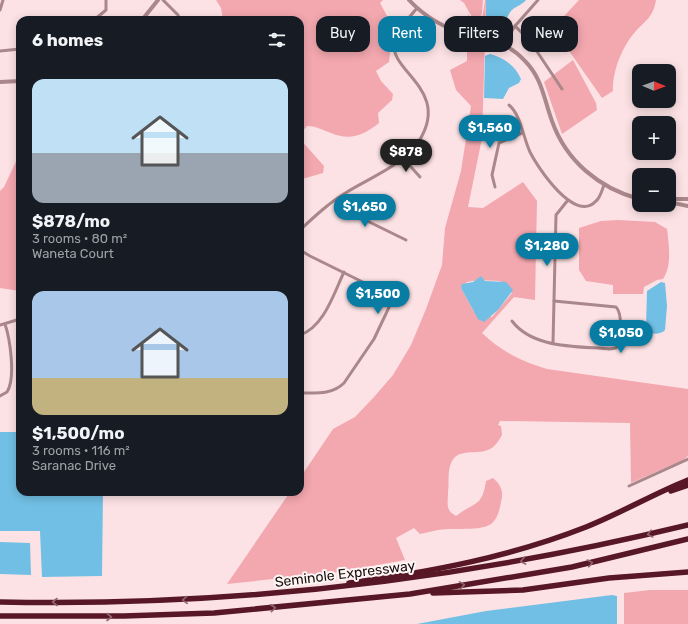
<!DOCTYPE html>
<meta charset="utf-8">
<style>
:root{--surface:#171b24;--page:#242831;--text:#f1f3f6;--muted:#9ea1a6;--accent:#097ca4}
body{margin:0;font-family:Rubik,sans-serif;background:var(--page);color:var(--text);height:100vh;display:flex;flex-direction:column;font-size:15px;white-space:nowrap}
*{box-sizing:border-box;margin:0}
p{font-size:13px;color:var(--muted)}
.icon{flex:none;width:22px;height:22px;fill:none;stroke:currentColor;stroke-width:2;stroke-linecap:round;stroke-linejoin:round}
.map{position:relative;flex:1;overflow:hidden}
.details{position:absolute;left:16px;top:16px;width:288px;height:480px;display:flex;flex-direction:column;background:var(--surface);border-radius:12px;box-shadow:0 2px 10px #0003}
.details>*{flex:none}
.banner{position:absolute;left:316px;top:16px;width:312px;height:36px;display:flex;gap:8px}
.needle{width:26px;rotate:91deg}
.fabs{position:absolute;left:632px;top:64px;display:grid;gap:8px}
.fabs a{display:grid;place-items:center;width:44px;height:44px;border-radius:8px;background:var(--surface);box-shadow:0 2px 10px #0003;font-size:20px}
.price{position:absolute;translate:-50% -34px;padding:0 9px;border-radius:14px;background:var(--accent);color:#fff;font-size:13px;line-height:26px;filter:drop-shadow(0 1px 2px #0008)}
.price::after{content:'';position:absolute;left:50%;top:24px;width:12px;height:9px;margin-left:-6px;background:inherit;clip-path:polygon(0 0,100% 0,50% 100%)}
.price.on{background:#222;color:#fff}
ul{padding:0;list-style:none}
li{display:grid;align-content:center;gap:8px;height:212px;padding:0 16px}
li span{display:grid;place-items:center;height:124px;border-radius:12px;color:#555}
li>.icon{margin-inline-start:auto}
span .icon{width:72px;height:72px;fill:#fffc;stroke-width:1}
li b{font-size:17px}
h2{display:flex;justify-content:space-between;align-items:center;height:48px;padding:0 16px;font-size:17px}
.tag{padding:0 14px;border-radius:12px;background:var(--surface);box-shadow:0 2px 10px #0003;font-size:14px;line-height:36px}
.tag.on{background:var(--accent);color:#fff}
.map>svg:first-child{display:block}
.green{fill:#f3a7af;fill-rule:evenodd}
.water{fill:#71bfe4}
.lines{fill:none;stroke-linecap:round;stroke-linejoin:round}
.minor{stroke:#a9878a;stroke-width:3}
.tertiary{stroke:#a9878a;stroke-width:4}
.motorway{stroke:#571724;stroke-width:5.5}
.oneway{stroke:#91646d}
.labels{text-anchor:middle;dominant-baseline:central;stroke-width:4;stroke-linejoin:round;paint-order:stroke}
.street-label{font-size:14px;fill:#180f10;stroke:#fef4f4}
</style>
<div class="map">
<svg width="688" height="624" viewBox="0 0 688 624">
<rect width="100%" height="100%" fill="#fce2e4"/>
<g class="green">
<path d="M 216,0 L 383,0 L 380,3 L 393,27 L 389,62 L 376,71 L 381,81 L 393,94 L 392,100 L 378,113 L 379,123 C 364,135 350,141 331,133 C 322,130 317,126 307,126 L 300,134 L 300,20 L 223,20 L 221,8 Z"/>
<path d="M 460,0 L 483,0 L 482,13 L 477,26 L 464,3 Z"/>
<path d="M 485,0 L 486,0 L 485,36 L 467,32 L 468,14 L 475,27 L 478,27 L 483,14 Z"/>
<path d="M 579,0 L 656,0 C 653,17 647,19 636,31 C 623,45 612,71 613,91 L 602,98 L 553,28 Z"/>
<path d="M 467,36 L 485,40 L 482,138 L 468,207 L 483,208 L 523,182 L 537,201 L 535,300 L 514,297 L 482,333 C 502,352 521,361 547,369 L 688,389 L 688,456 L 683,460 L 631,483 L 630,423 L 500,421 L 498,425 L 501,426 L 502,435 C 499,440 496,446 490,449 C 474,457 453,444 449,471 C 448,478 449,485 448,492 C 448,504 445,510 456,516 C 476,501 482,507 486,481 L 493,478 C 501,485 504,491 501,502 C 500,509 497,520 491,524 C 479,532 452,527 438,530 C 432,531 426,533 420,534 L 414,528 L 396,538 L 405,560 L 339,572 L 227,584 L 290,492 L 300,492 L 300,478 L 333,429 L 355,417 L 374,397 L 393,375 L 411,345 L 426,309 L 442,265 L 445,228 L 461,171 L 471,106 L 456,90 L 450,70 L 467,61 ZM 478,280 L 500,281 L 512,293 L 492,317 L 474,312 L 461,288 L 467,282 Z"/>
<path d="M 573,60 L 596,103 L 597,110 L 562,134 L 544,82 Z"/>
<path d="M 300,139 L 324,166 L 323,173 L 302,179 L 300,182 Z"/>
<path d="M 20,153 L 20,291 L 0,288 L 0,191 L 4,187 Z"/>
<path d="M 618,220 L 655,222 L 667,229 C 669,245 672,266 663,279 L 657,280 L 644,287 L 643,294 L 613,294 L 613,285 L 586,281 L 579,270 L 579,228 L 601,221 Z"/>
<path d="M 650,590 L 688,590 L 688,624 L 624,624 L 624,593 Z"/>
</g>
<g class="water">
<path d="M 486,0 L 526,0 C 523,4 517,6 513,9 C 503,18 507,34 489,30 L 486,21 Z"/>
<path d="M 490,54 C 504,58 515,65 521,79 L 519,83 L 509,88 L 503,99 L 484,98 L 485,56 Z"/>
<path d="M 481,276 L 485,281 L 506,282 L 513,290 L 498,310 L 484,322 L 478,319 L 461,288 L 462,284 L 473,282 Z"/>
<path d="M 661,282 L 665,283 L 667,306 L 665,330 C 661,335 651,334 646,332 L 646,326 L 647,291 Z"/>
<path d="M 0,432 L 20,432 L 20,492 L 103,492 L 102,576 L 42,577 L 40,531 L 0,531 Z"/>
<path d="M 0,542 L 30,543 L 31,575 L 0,574 Z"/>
<path d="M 612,595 L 617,596 L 617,624 L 417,624 L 486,611 Z"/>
</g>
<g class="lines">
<g class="minor">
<path d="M 163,0 L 178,15 L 180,20"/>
<path d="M 0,10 L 3,0"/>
<path d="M 94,20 L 106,10 L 106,0"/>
<path d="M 515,26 L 530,41 L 562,89"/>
<path d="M 504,44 L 515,26 L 538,0"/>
<path d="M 0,51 L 20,49"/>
<path d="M 509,105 C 521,115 523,137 530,152 C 538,168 575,224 596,201 C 600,198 602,190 604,185"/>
<path d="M 403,158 L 420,177"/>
<path d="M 495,187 L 492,175 L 499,143 L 522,133"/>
<path d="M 338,198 L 348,209 L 355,215 L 406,240"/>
<path d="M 300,230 C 315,216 330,202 347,192 C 371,177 402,166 419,141 C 451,90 390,72 394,43 C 395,31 410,17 417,8"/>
<path d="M 300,250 L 310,256 L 385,293 L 391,299 L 391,303 L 374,339 L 344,383 C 332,395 316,393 300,393"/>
<path d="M 512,321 C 533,349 578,346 610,349 L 616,348 C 621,340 623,314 616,307 L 554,301"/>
<path d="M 0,325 L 20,319"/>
<path d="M 300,335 C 324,327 334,293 344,272"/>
<path d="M 553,343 L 556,215 L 568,200"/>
<path d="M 0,396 L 7,392 C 16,378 10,339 5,324"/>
<path d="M 629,486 L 688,459"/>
</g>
<g class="tertiary">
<path d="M 409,0 C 423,15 442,27 463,33 C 488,41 506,40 525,61 C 542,78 544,99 552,121 C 566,161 599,188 639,199"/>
<path d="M 142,20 L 158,0"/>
<path d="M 0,82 L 20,81"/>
<path d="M 669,202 L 688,206"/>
<path d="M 671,202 L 676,199 L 688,199"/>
</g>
<g class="motorway">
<path d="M 671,491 L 688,485"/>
<path d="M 349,583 C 430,572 510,557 586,527 C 621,513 653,494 688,480"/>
<path d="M 433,593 L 523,590 L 609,578 L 688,572"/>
<path d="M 0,602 C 233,607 461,580 688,525"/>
<path d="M 0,616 L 124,616 L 214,613 L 410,594 L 572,567 L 688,539"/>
</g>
</g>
<defs><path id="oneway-chevron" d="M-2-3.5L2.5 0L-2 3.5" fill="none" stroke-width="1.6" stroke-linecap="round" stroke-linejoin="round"/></defs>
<g class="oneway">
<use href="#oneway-chevron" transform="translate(650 534) rotate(166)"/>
<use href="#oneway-chevron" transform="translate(523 561) rotate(169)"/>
<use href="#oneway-chevron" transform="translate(590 563) rotate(-13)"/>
<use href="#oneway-chevron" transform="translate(462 585) rotate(-9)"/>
<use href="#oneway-chevron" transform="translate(185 600) rotate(177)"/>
<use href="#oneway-chevron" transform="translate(55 602) rotate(-180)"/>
<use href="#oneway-chevron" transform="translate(273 608) rotate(-6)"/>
<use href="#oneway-chevron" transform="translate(109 617)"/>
</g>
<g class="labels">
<g class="street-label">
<text transform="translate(345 574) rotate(-7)">Seminole Expressway</text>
</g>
</g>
</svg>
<div class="fabs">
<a><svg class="needle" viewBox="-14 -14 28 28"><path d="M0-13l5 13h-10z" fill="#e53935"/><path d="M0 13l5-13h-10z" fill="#9ea1a6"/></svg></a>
<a>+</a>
<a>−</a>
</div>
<b class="price" style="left:490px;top:149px">$1,560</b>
<b class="price on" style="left:406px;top:173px">$878</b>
<b class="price" style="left:365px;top:228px">$1,650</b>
<b class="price" style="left:547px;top:267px">$1,280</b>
<b class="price" style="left:378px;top:315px">$1,500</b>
<b class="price" style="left:621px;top:354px">$1,050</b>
<div class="banner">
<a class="tag">Buy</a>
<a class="tag on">Rent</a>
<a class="tag">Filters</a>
<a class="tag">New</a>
</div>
<section class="details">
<h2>6 homes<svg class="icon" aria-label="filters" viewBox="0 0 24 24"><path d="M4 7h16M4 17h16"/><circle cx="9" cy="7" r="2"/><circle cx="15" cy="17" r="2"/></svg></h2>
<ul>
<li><span style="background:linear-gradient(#bfe0f5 60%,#9aa5b1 0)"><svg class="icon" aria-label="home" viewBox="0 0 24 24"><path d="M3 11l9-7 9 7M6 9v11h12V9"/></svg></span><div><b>$878/mo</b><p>3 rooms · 80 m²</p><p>Waneta Court</p></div></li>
<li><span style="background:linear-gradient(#a9c7e8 70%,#c2b280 0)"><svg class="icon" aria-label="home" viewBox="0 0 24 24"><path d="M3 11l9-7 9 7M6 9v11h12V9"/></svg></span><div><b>$1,500/mo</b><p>3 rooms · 116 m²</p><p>Saranac Drive</p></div></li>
</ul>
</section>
</div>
